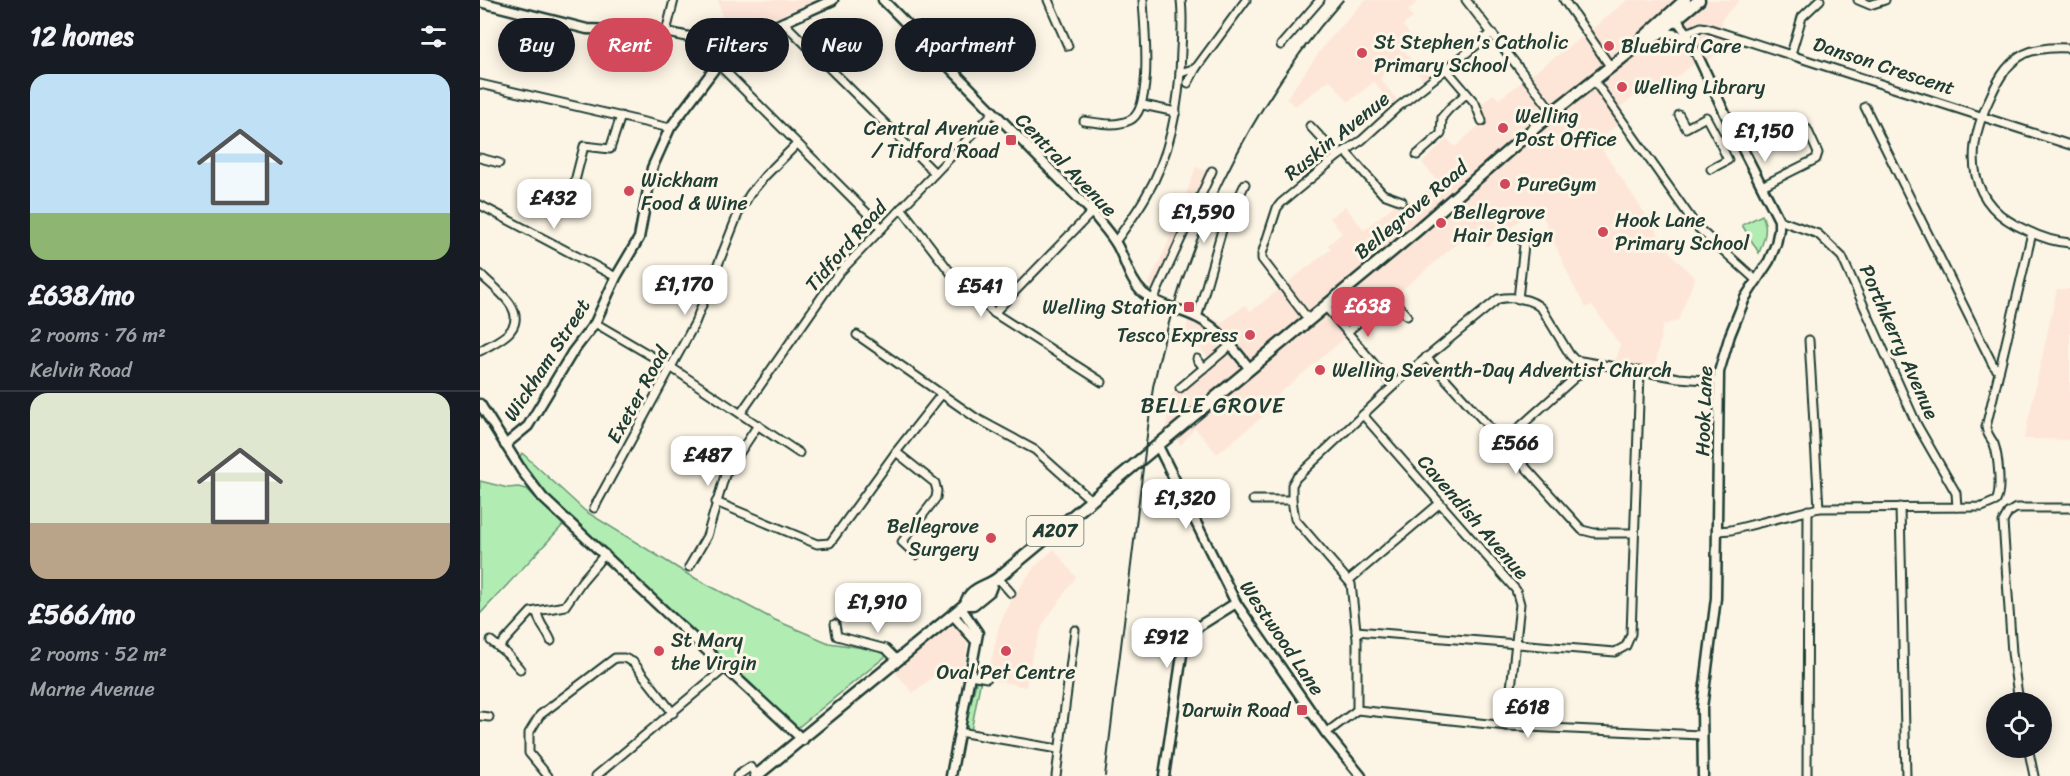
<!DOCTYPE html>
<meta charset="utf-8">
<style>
:root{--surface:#171b24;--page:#20242c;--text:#f1f3f6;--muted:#9ea1a6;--line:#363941;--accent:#d1495b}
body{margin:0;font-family:Sriracha,sans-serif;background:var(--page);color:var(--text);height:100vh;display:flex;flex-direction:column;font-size:22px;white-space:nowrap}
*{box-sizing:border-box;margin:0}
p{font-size:20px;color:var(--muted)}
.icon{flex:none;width:33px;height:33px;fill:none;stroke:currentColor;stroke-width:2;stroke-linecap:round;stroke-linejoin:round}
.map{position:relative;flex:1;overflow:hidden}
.details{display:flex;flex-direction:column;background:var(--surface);width:480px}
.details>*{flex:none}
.top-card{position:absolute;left:18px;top:18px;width:570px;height:54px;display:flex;gap:12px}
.controls{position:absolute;left:1506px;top:692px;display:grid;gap:12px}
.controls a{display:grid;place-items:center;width:66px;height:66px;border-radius:50%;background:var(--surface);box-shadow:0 3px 15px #0003;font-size:30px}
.price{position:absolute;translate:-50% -51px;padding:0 14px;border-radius:12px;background:#fff;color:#222;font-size:20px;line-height:39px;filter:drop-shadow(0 2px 3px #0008)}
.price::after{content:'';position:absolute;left:50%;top:36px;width:18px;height:14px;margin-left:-9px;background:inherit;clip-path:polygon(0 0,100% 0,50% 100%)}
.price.active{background:var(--accent);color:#fff}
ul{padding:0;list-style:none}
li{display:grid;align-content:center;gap:12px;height:318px;padding:0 30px}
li+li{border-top:2px solid var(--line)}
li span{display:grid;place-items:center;height:186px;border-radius:18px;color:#555}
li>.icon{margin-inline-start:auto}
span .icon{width:108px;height:108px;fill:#fffc;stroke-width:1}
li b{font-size:26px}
h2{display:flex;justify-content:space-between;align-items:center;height:72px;padding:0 30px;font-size:26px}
.tag{padding:0 21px;border-radius:27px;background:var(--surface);box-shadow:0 3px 15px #0003;font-size:21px;line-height:54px}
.tag.active{background:var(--accent);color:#fff}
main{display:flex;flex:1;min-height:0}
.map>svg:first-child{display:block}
.built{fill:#fde6d8}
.green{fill:#b1edb3;stroke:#689574;stroke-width:1.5}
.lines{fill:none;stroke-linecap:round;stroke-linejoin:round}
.minor-casing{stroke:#1f3d34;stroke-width:11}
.tertiary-casing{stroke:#1f3d34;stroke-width:13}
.primary-casing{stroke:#1f3d34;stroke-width:15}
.minor{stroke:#fcf5e5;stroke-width:7}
.tertiary{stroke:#fcf5e5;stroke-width:8}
.primary{stroke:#fcf5e5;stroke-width:10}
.rail{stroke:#1f3d34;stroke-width:2}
.poi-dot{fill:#d1495b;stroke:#fcf5e5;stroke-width:2}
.labels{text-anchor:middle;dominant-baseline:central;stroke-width:6;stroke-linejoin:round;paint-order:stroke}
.shield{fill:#fcf5e5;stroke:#617469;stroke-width:1.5}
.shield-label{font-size:18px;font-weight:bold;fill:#1f3d34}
.poi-label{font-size:20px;fill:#1f3d34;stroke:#fcf5e5;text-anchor:start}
.street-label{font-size:20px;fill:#1f3d34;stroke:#fcf5e5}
.quarter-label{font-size:22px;letter-spacing:1.5px;fill:#1f3d34;stroke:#fcf5e5}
</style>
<main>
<section class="details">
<h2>12 homes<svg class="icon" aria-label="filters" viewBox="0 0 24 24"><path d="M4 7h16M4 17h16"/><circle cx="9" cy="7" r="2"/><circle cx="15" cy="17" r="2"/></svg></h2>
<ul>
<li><span style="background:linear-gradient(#bfe0f5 75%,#8fb573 0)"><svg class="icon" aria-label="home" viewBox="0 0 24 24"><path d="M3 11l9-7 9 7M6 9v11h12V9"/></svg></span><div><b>£638/mo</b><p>2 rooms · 76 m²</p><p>Kelvin Road</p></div></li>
<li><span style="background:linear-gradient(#dfe7d0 70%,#b9a48a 0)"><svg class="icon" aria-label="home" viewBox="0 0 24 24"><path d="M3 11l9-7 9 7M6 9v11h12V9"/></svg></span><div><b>£566/mo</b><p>2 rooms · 52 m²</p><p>Marne Avenue</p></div></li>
</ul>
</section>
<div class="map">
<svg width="1590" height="776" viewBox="0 0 1590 776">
<rect width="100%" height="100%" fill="#fcf5e5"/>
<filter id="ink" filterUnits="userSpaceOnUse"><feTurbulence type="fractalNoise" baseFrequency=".0167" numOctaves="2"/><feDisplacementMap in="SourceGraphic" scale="12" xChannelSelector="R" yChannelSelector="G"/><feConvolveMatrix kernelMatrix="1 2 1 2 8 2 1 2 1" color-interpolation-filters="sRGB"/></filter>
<g filter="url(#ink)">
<g class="built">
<path d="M 238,0 L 337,0 L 281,24 L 254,40 L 249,37 L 245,29 Z"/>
<path d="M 885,0 L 939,0 L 928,11 L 933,18 L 923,25 L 935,42 L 925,51 L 927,55 L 949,75 L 943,80 L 924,59 L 900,78 L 917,100 L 911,104 L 894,82 L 868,102 L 850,80 L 815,106 L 806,99 L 845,44 Z"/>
<path d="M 1147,0 L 1260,0 L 1243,17 L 1241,27 L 1263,34 L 1260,44 L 1227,60 L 1225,57 L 1218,61 L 1166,100 L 1160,93 L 1134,111 L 1142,122 L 1116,140 L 1194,257 L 1215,278 L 1198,321 L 1183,325 L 1175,368 L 1135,362 L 1140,345 L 1112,305 L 1106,308 L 1093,285 L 1058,206 L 1007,246 L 992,231 L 788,403 L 792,409 L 737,454 L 715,428 L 701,445 L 686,427 L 688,397 L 732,361 L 705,333 L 711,310 L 726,314 L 741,323 L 765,305 L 771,311 L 851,249 L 848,245 L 862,233 L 850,218 L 865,206 L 884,230 L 923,198 L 934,201 L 958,181 L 942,163 L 967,139 L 975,147 L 1004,121 L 1000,105 L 1013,94 L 1019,99 L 1112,29 Z"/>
<path d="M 716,167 L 727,171 L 721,188 L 673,287 L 668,285 L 687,245 Z"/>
<path d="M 1577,289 L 1590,289 L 1590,440 L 1544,439 Z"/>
<path d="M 574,549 L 596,577 L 563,624 L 552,656 L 546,687 L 507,679 L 519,626 L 531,600 L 555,566 Z"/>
<path d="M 469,627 L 480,628 L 486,633 L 488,641 L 482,680 L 459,676 L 459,672 L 433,693 L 415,672 Z"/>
</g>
<g class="green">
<path d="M 1282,215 C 1289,229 1284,239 1279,253 L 1262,225 Z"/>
<path d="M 42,453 L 105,511 L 209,575 L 295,620 L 349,643 L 404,651 L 406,656 L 316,729 L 65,492 L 39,458 Z"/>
<path d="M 0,481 L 28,488 L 38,487 L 47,489 L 83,525 L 0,614 Z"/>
<path d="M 497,679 L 501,679 L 491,731 L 485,724 Z"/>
</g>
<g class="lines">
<defs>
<g id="minor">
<path d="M 568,0 L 588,46"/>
<path d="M 986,0 L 1073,112"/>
<path d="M 1084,0 L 1130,66"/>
<path d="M 1378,0 L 1390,5 L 1405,0"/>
<path d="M 303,22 L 455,173"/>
<path d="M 186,32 L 194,0"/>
<path d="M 1207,33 L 1221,27 L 1227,28 L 1590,145"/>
<path d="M 801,45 L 840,0"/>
<path d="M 1590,48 C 1574,47 1555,47 1541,56 C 1525,65 1516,84 1509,100 C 1484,153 1487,205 1546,230 C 1560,237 1575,242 1590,243"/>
<path d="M 1311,54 L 1322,17 L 1340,0"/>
<path d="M 238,64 L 402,228"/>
<path d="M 465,64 L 483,46 L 493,40 L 500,43 L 512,55"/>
<path d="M 966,69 L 995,103 L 1002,121"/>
<path d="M 700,73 L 716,68 L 766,0"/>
<path d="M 1113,79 L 1217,227 L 1277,281"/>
<path d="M 708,83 L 716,68"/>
<path d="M 0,84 L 190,128"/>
<path d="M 663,105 L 696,112"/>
<path d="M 971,107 L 986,94"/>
<path d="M 1385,107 L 1513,365 L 1519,372"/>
<path d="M 1199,115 L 1206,128 L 1226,117 L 1240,143 L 1255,135"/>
<path d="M 604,121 C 620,123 635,127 650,120 C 674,109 664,24 663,0"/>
<path d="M 830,126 L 858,156"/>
<path d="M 865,151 L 903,194 L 922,201"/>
<path d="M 937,155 L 961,134 L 962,117 L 969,109"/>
<path d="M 0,158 L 19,163"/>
<path d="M 1231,169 L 1248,160 L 1240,143"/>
<path d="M 95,181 L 104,146 L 130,149 L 141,116"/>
<path d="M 1282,186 L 1336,159 L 1338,153 L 1327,129"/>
<path d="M 0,205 L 136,277"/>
<path d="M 421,208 L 474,277 L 514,313 L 622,382"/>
<path d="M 1299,220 L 1338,234 L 1362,257 L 1437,425 L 1476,493 L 1477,507"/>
<path d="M 635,242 C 646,227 657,212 666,196 C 692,152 700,101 701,50 C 702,34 703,17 701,0"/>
<path d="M 0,274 C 13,287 47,309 31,330 C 25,339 9,345 0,351"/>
<path d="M 1038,299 L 1044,245 L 1040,237"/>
<path d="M 673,300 L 732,171"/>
<path d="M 845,306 L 913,386"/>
<path d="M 514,313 L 612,212"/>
<path d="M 717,318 L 744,223 L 749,218 L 765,184"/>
<path d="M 828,319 L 782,259 L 782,254 L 797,208 L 801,203 L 858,156 L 882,140 L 918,107 L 1012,33"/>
<path d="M 115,323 L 192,368 L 319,453"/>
<path d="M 867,332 L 910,296 L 927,316"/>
<path d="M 377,335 L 496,418 L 555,450 L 612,501"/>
<path d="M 1329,340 L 1339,508"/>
<path d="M 946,357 L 1102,530 L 1114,533 L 1153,533"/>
<path d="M 717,359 L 724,368"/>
<path d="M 700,388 L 751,345"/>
<path d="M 261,413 L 357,275 L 513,113"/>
<path d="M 883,415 L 1036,590 L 1040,604 L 1027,726"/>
<path d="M 1023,442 L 1099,374 L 1105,362"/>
<path d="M 416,452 L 455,483 L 457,491 L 456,498 L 422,542 L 436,555"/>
<path d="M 773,500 L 812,500 L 812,485 L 816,478 L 924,376 L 1018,299 C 1033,296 1051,298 1062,309 L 1090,355 L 1095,360 L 1199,378 L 1238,381"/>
<path d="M 812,500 L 815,519 L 871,584 L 877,639 L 877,710"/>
<path d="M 236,502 L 337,544 L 350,543 L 416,452 L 461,395"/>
<path d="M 1420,507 L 1426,776"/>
<path d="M 114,508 L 215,323 L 258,214 L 270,194 L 285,176 L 317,144"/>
<path d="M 1238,531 L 1251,530 L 1339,508 L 1502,507 L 1516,501 C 1522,491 1518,455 1514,444 C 1511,438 1507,435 1506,427 L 1552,233"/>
<path d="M 209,567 L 227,536 L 245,475 L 278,425"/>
<path d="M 518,578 L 531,593"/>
<path d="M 869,580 L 960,503"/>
<path d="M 57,611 C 58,624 67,630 71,641"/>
<path d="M 355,624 L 357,636 L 406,649 L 418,661"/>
<path d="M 876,631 L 1135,652 L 1146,646 L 1151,634 L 1160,372"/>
<path d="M 11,641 L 27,654 L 40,669"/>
<path d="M 19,647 L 51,612 L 85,606 L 102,581 L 125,554"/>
<path d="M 490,675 L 507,678"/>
<path d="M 1539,702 L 1532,653 L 1523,522 L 1528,513 L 1536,508 L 1590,508"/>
<path d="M 877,710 L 1027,726 L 1221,735"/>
<path d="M 0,716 L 9,717"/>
<path d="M 479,732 L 578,749"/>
<path d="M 846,733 L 877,710"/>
<path d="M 1548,747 L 1554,776"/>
<path d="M 68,776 L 49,753 L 49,733 L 60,715 L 135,658 L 144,658 L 153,662 L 193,713"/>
<path d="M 116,776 L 245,668"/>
<path d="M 257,776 L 270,767 L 278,775"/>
<path d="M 576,776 L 595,630"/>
<path d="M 1327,776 L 1328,510"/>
</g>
<g id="tertiary">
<path d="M 403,0 L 612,212 C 620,223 630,233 637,245 C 646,261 649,280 663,293 C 679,306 700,309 718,318 C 740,329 755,350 770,369"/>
<path d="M 0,2 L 107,29 L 186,32 L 255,47"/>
<path d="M 1192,22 L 1197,20 L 1207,33 L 1248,120 L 1299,220 L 1299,229 L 1296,244 L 1289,261 L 1265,298 L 1250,335 L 1239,372 L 1236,598 L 1222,708 L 1223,776"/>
<path d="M 1182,32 L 1198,35 L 1210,42"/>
<path d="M 0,404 L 42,471 L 63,498 L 323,740"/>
<path d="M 25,445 L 48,426 L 92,353 L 115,323 L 136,277 L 159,238 L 172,168 L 190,128 L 238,64 L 255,47 L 275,35 L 353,0"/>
<path d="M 678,446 L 756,603 L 846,733 L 881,776"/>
<path d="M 473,615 L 495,640"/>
<path d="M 471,776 L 498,633 L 481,608"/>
<path d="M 684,776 L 704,641 L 708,633 L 756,603"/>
</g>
<g id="primary">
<path d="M 1156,47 L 1166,44 L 1219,0"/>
<path d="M 486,604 L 493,604 L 509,591 L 512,583"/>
<path d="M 276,776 L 486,604 C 489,588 507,587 518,578 L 935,232 L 1073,112 L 1156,47 L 1162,39 L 1205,0"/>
</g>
</defs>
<use href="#minor" class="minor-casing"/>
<use href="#tertiary" class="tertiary-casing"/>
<use href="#primary" class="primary-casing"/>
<use href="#minor" class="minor"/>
<use href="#tertiary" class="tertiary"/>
<use href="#primary" class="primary"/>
<path class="rail" d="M 625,776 L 673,387 C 703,244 766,110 863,0"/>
</g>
</g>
<g class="poi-dot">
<circle cx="1129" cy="46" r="6"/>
<circle cx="882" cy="53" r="6"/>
<circle cx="1142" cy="87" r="6"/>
<circle cx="1023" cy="128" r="6"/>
<rect x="525" y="134" width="12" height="12" rx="3"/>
<circle cx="1025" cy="184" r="6"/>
<circle cx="149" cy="191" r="6"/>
<circle cx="961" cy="223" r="6"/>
<circle cx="1123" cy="232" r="6"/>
<rect x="703" y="301" width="12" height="12" rx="3"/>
<circle cx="770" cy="335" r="6"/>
<circle cx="840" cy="370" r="6"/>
<circle cx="511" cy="538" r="6"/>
<circle cx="179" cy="651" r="6"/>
<circle cx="526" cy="651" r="6"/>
<rect x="816" y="704" width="12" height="12" rx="3"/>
</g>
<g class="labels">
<rect class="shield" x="546.5" y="516" width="57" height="30" rx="4.5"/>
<g class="shield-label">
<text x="575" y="531">A207</text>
</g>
<g class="poi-label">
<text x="894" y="42">St Stephen's Catholic<tspan x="894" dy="23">Primary School</tspan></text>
<text x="1141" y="46">Bluebird Care</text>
<text x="1154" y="87">Welling Library</text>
<text x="1035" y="116">Welling<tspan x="1035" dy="23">Post Office</tspan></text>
<text x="519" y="128" text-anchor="end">Central Avenue<tspan x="519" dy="23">/ Tidford Road</tspan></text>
<text x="161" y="180">Wickham<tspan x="161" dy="23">Food &amp; Wine</tspan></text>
<text x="1037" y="184">PureGym</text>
<text x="973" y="212">Bellegrove<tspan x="973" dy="23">Hair Design</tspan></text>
<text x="1135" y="220">Hook Lane<tspan x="1135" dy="23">Primary School</tspan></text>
<text x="697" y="307" text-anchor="end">Welling Station</text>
<text x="758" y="335" text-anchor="end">Tesco Express</text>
<text x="852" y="370">Welling Seventh-Day Adventist Church</text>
<text x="499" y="526" text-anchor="end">Bellegrove<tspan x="499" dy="23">Surgery</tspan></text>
<text x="191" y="640">St Mary<tspan x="191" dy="23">the Virgin</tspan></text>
<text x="526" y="672" text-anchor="middle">Oval Pet Centre</text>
<text x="810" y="710" text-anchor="end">Darwin Road</text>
</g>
<g class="street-label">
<text transform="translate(1404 66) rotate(18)">Danson Crescent</text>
<text transform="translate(857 136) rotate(-39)">Ruskin Avenue</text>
<text transform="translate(586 165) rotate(46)">Central Avenue</text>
<text transform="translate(931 210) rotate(-40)">Bellegrove Road</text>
<text transform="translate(366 246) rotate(-49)">Tidford Road</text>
<text transform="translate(1419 342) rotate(66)">Porthkerry Avenue</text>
<text transform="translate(67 360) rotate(-57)">Wickham Street</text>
<text transform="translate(158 395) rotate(-61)">Exeter Road</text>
<text transform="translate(1224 411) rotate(-88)">Hook Lane</text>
<text transform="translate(993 517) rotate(49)">Cavendish Avenue</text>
<text transform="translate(802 638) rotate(56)">Westwood Lane</text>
</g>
<g class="quarter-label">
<text x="733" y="405">BELLE GROVE</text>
</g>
</g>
</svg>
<div class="controls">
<a><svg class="icon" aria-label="locate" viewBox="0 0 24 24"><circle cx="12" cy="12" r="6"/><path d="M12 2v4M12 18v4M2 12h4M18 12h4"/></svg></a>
</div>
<b class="price" style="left:1285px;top:163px">£1,150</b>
<b class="price" style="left:74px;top:230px">£432</b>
<b class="price" style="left:724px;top:244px">£1,590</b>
<b class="price" style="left:205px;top:316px">£1,170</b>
<b class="price" style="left:501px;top:318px">£541</b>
<b class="price active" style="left:888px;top:338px">£638</b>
<b class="price" style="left:1036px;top:475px">£566</b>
<b class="price" style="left:228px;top:487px">£487</b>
<b class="price" style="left:706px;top:530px">£1,320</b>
<b class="price" style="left:398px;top:634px">£1,910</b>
<b class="price" style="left:687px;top:669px">£912</b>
<b class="price" style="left:1048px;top:739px">£618</b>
<div class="top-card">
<a class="tag">Buy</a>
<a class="tag active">Rent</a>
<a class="tag">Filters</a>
<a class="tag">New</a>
<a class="tag">Apartment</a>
</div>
</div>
</main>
